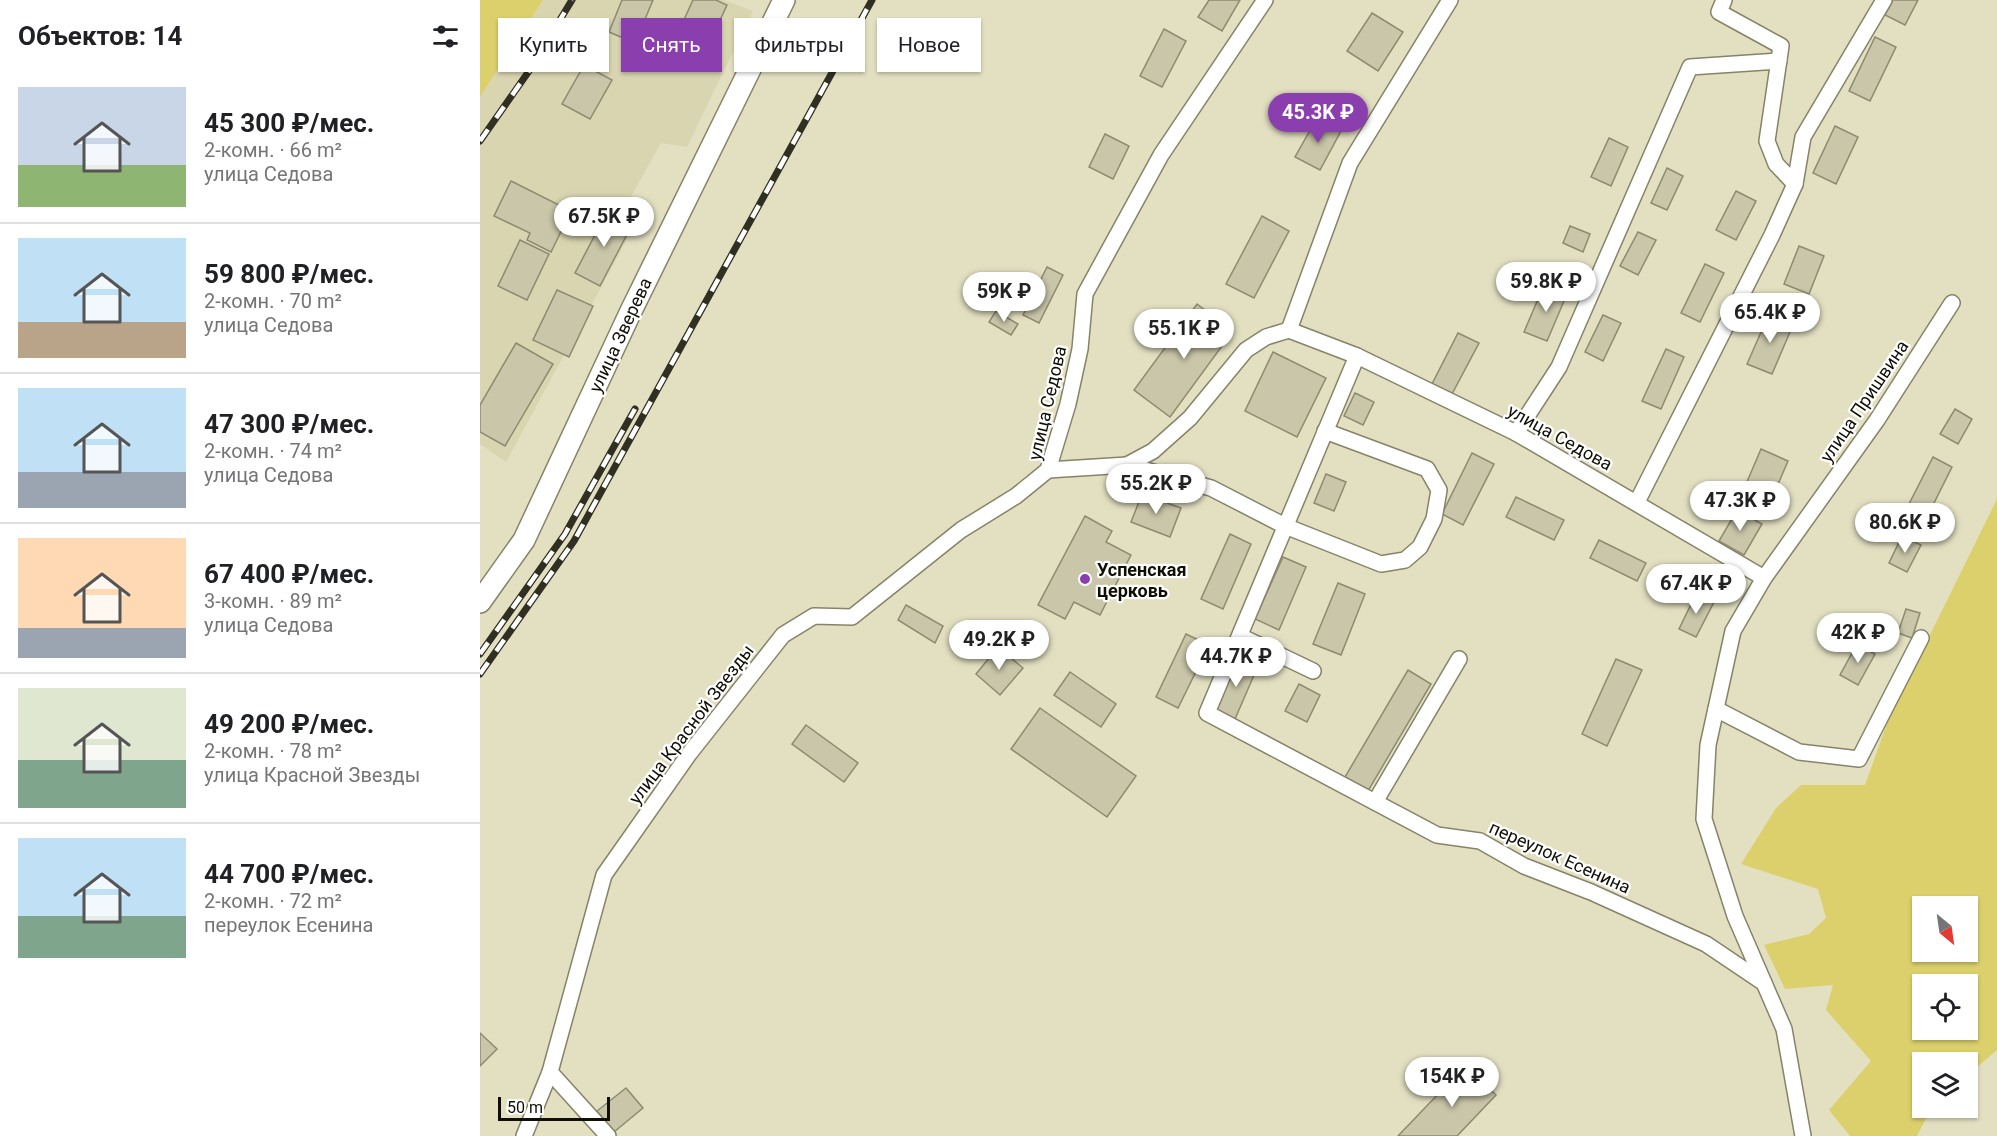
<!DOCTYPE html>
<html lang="ru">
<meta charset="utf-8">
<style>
:root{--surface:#fff;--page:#f6f6f6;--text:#202124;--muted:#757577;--line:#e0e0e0;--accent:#8b3eae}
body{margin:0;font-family:Roboto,sans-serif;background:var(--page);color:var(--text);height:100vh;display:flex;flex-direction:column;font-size:22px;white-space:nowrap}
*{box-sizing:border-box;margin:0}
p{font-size:20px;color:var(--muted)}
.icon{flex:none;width:33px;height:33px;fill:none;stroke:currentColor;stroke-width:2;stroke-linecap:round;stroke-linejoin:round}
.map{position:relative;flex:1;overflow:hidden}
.details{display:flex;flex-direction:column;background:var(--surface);width:480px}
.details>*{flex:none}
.banner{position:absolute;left:18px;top:18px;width:570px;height:54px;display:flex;gap:12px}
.needle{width:39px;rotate:151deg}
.tools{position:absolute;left:1432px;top:896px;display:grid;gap:12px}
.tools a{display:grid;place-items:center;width:66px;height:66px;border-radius:0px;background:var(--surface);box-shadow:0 2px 4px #0004;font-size:30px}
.scale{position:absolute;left:18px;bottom:15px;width:112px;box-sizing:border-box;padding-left:6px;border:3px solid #100f05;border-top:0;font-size:16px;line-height:21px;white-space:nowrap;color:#100f05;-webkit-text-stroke:4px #fff;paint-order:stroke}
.price{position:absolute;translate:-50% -51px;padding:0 14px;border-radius:21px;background:#fff;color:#222;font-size:20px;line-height:39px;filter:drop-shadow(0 2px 3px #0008)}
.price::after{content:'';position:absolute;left:50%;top:36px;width:18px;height:14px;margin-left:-9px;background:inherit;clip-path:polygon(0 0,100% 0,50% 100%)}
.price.selected{background:var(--accent);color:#fff}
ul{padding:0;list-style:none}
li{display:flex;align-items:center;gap:18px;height:150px;padding:0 18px}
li+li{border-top:2px solid var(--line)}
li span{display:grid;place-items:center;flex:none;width:168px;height:120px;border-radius:0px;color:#555}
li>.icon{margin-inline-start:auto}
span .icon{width:72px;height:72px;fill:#fffc;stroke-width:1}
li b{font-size:26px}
h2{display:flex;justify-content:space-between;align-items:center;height:72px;padding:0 18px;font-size:26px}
.chip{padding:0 21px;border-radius:0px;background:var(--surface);box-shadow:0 2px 4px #0004;font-size:21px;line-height:54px}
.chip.selected{background:var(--accent);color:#fff}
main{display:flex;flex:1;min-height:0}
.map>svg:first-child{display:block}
.built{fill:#d9d5b0}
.green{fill:#dbd06c;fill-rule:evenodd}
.building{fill:#c9c6a9;stroke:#8d8b6f;stroke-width:1.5}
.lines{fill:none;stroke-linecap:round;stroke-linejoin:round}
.street-casing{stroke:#868368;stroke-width:18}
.secondary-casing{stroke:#868368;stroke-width:24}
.street{stroke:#fff;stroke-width:15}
.secondary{stroke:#fff;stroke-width:21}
.rail-casing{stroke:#302f22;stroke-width:7}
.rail{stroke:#fff;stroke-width:4.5;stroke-dasharray:14;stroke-linecap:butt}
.poi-dot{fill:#8b3eae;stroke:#fff;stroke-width:2}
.labels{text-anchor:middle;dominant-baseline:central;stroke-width:4.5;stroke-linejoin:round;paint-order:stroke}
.street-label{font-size:18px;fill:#100f05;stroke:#fff}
.poi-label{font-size:18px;font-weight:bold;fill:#100f05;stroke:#fff;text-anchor:start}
</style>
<main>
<section class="details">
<h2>Объектов: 14<svg class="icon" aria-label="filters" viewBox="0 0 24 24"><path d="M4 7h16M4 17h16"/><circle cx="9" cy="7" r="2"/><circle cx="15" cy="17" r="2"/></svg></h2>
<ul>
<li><span style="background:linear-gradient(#c9d6e8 65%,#8fb573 0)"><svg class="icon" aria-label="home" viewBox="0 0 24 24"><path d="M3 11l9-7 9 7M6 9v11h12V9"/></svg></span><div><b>45 300 ₽/мес.</b><p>2-комн. · 66 m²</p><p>улица Седова</p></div></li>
<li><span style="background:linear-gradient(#bfe0f5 70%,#b9a48a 0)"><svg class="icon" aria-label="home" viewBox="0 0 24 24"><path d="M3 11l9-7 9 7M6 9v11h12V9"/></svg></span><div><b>59 800 ₽/мес.</b><p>2-комн. · 70 m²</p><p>улица Седова</p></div></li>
<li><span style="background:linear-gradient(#bfe0f5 70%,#9aa5b1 0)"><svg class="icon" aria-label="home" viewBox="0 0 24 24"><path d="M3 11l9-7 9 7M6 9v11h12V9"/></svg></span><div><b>47 300 ₽/мес.</b><p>2-комн. · 74 m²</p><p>улица Седова</p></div></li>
<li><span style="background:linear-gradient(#ffd9b3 75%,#9aa5b1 0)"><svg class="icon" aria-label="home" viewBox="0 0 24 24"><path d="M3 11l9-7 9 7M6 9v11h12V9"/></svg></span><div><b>67 400 ₽/мес.</b><p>3-комн. · 89 m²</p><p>улица Седова</p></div></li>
<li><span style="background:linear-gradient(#dfe7d0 60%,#7fa58c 0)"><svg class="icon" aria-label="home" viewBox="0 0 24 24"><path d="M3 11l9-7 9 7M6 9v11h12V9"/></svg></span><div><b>49 200 ₽/мес.</b><p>2-комн. · 78 m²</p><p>улица Красной Звезды</p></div></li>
<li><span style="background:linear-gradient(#bfe0f5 65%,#7fa58c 0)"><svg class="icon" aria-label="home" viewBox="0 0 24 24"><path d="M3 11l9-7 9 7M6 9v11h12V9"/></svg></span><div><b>44 700 ₽/мес.</b><p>2-комн. · 72 m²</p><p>переулок Есенина</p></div></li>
</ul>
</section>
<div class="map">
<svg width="1517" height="1136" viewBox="0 0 1517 1136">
<rect width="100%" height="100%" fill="#e3e0c2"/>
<path class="built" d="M 63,0 L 244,0 L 273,11 L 207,147 L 181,143 L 150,198 L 162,212 L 26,462 L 0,444 L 0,97 Z"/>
<g class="green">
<path d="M 0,0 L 63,0 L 0,97 Z"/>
<path d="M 1517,499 L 1517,1050 L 1488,1075 L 1488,1062 L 1443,1062 L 1443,1107 L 1452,1107 L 1437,1136 L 1370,1136 L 1349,1110 L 1391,1061 L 1346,1010 L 1353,985 L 1305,989 L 1284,945 L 1329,934 L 1346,918 L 1338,889 L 1261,864 L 1296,808 L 1321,785 L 1385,785 L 1409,718 ZM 1443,906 L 1488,906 L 1488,951 L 1443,951 ZM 1443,984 L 1488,984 L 1488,1029 L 1443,1029 Z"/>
</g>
<g class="building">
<path d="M 142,0 L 173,0 L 155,43 L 129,32 Z"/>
<path d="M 213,0 L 236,0 L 247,5 L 217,69 L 188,55 Z"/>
<path d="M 729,0 L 760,0 L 742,31 L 718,17 Z"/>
<path d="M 1413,0 L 1438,0 L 1425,25 L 1405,15 Z"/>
<path d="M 892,13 L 923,32 L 898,71 L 867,51 Z"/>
<path d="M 684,29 L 706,41 L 682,87 L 660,76 Z"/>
<path d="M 1395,37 L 1416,47 L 1390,101 L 1369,91 Z"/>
<path d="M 104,65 L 132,80 L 110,119 L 82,104 Z"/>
<path d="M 837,118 L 861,131 L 840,170 L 815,157 Z"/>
<path d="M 1355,126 L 1378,137 L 1356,184 L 1333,173 Z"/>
<path d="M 625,134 L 649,146 L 633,179 L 609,167 Z"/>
<path d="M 1129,138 L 1148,147 L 1131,186 L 1111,177 Z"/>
<path d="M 1187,168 L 1203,176 L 1187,210 L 1171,203 Z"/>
<path d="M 31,181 L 91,211 L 71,252 L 47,240 L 50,233 L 14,216 Z"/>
<path d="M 1256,191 L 1276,201 L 1256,240 L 1236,230 Z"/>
<path d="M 128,210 L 153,223 L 120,286 L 95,273 Z"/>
<path d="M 782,216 L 809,231 L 774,298 L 746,284 Z"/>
<path d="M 1090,226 L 1110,234 L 1103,252 L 1083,243 Z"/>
<path d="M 1158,232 L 1176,240 L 1158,275 L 1140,266 Z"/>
<path d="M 40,240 L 69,254 L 47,300 L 18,286 Z"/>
<path d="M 1319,246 L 1344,256 L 1329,294 L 1304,284 Z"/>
<path d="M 1225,264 L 1244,273 L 1220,322 L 1201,313 Z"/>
<path d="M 567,267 L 583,275 L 559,323 L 543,315 Z"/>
<path d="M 1064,285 L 1087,294 L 1067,341 L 1044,332 Z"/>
<path d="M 77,290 L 113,306 L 89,357 L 53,340 Z"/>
<path d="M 717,304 L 753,331 L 690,417 L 654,390 Z"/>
<path d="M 516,311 L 538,324 L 531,335 L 509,322 Z"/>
<path d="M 1289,314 L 1313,325 L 1292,374 L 1267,364 Z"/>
<path d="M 1123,315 L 1141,323 L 1123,361 L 1105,352 Z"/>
<path d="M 978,333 L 999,343 L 972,394 L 952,384 Z"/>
<path d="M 36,343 L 73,364 L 25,446 L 0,432 L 0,405 Z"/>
<path d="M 1186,349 L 1204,357 L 1181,409 L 1162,401 Z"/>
<path d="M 793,352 L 846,378 L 817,437 L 765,411 Z"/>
<path d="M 875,393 L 894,402 L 883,425 L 864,416 Z"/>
<path d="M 1475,409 L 1492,419 L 1478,444 L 1460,434 Z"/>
<path d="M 1281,449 L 1308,461 L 1293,496 L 1266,484 Z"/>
<path d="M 992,453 L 1014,464 L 983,525 L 962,514 Z"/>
<path d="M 1453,457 L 1472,467 L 1448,515 L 1428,506 Z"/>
<path d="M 846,474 L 866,482 L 854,511 L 834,503 Z"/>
<path d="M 662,494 L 701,508 L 690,537 L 651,522 Z"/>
<path d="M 1036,497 L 1084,520 L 1074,540 L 1026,517 Z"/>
<path d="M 1257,510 L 1282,524 L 1264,555 L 1239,541 Z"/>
<path d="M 605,516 L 632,531 L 626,542 L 651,555 L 620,615 L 594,602 L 585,619 L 558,605 Z"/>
<path d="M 750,534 L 771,544 L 743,609 L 721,599 Z"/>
<path d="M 1422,536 L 1441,545 L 1427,572 L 1409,563 Z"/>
<path d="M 1119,540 L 1166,563 L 1157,581 L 1110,558 Z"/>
<path d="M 803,557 L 826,567 L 799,630 L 775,619 Z"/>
<path d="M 858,583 L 885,594 L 861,655 L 833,644 Z"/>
<path d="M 1216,594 L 1234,602 L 1216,637 L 1199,629 Z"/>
<path d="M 426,605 L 463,626 L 455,643 L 418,620 Z"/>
<path d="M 1426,609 L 1440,613 L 1432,638 L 1418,633 Z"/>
<path d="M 706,634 L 729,645 L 698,708 L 676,697 Z"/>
<path d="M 1377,644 L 1395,654 L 1378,685 L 1360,675 Z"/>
<path d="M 518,647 L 543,668 L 520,695 L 496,674 Z"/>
<path d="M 758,657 L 778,666 L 755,719 L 735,710 Z"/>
<path d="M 1136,659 L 1162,670 L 1127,746 L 1102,734 Z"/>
<path d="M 928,670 L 951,684 L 888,791 L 865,777 Z"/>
<path d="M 590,672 L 636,704 L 621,727 L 574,695 Z"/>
<path d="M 819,684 L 840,695 L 827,722 L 805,711 Z"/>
<path d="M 560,708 L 656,776 L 627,817 L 531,749 Z"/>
<path d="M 326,725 L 378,763 L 364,782 L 312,744 Z"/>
<path d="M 0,1033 L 17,1049 L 0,1066 Z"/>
<path d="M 985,1066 L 1016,1095 L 977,1136 L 918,1136 Z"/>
<path d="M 146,1088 L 163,1108 L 134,1132 L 117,1111 Z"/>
</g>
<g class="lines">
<defs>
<g id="street">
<path d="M 785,0 L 681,155 L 605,294 L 600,349 L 588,404 L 568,470 L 647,465 L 673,451 L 710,418 L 766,350 L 786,337 L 809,330 L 877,356 L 1036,433 L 1284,578"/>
<path d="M 1244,0 L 1239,12 L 1301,46 L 1287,141 L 1296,164 L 1315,184"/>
<path d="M 809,330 L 870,163 L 970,0"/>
<path d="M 877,356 L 727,713 L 957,835 L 1000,841 L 1044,866 L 1111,892 L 1226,944 L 1284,983"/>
<path d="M 1036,433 L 1079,367 L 1210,67 L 1299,61"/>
<path d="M 647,465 L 731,488 L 805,526 L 901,564 L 925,560 L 940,547 L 954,519 L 959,490 L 947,469 L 845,431"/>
<path d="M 1157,502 L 1292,235 L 1315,184 L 1323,137 L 1404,0"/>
<path d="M 760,636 L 833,671"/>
<path d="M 1236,709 L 1319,752 L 1379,759 L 1441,638"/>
<path d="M 895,802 L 979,659"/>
<path d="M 70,1072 L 128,1136"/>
<path d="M 44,1136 L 70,1072 L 124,875 L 209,754 L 303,635 L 334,616 L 372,617 L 481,530 L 536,496 L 568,470"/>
<path d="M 1323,1136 L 1304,1029 L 1255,916 L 1224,819 L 1228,745 L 1253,631 L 1284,578 L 1397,420 L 1472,303"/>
</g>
<path id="secondary" d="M 0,602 L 44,540 L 151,311 L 304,0"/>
</defs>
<use href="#street" class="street-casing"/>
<use href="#secondary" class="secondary-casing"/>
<use href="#street" class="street"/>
<use href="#secondary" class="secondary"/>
<defs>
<g id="rail">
<path d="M 0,141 L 49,71 L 92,0"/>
<path d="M 0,654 L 85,534 L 155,409"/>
<path d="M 0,674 L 94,541 L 392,0"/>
</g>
</defs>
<use href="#rail" class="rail-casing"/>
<use href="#rail" class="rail"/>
</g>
<circle class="poi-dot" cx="605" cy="579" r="6"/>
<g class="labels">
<g class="street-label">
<text transform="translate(140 335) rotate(-65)">улица Зверева</text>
<text transform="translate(1384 401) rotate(-56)">улица Пришвина</text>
<text transform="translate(567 403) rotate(-77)">улица Седова</text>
<text transform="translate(1080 437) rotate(29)">улица Седова</text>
<text transform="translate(211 724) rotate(-53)">улица Красной Звезды</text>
<text transform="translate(1080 857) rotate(24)">переулок Есенина</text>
</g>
<g class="poi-label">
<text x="617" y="569">Успенская<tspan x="617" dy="21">церковь</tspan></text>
</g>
</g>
</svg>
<div class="tools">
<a><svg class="needle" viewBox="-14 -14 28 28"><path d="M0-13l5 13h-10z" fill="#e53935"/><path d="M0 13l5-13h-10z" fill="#757577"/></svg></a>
<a><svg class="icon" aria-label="locate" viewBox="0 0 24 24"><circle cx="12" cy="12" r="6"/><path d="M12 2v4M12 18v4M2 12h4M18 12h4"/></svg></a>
<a><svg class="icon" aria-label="layers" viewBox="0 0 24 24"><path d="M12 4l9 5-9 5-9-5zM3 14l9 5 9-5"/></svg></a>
</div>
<div class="scale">50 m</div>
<b class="price selected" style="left:838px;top:144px">45.3K ₽</b>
<b class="price" style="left:124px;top:248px">67.5K ₽</b>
<b class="price" style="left:1066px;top:313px">59.8K ₽</b>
<b class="price" style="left:524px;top:323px">59K ₽</b>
<b class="price" style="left:1290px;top:344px">65.4K ₽</b>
<b class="price" style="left:704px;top:360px">55.1K ₽</b>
<b class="price" style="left:676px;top:515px">55.2K ₽</b>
<b class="price" style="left:1260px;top:532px">47.3K ₽</b>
<b class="price" style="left:1425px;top:554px">80.6K ₽</b>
<b class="price" style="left:1216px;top:615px">67.4K ₽</b>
<b class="price" style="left:1378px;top:664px">42K ₽</b>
<b class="price" style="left:519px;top:671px">49.2K ₽</b>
<b class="price" style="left:756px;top:688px">44.7K ₽</b>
<b class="price" style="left:972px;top:1108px">154K ₽</b>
<div class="banner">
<a class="chip">Купить</a>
<a class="chip selected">Снять</a>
<a class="chip">Фильтры</a>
<a class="chip">Новое</a>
</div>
</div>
</main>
